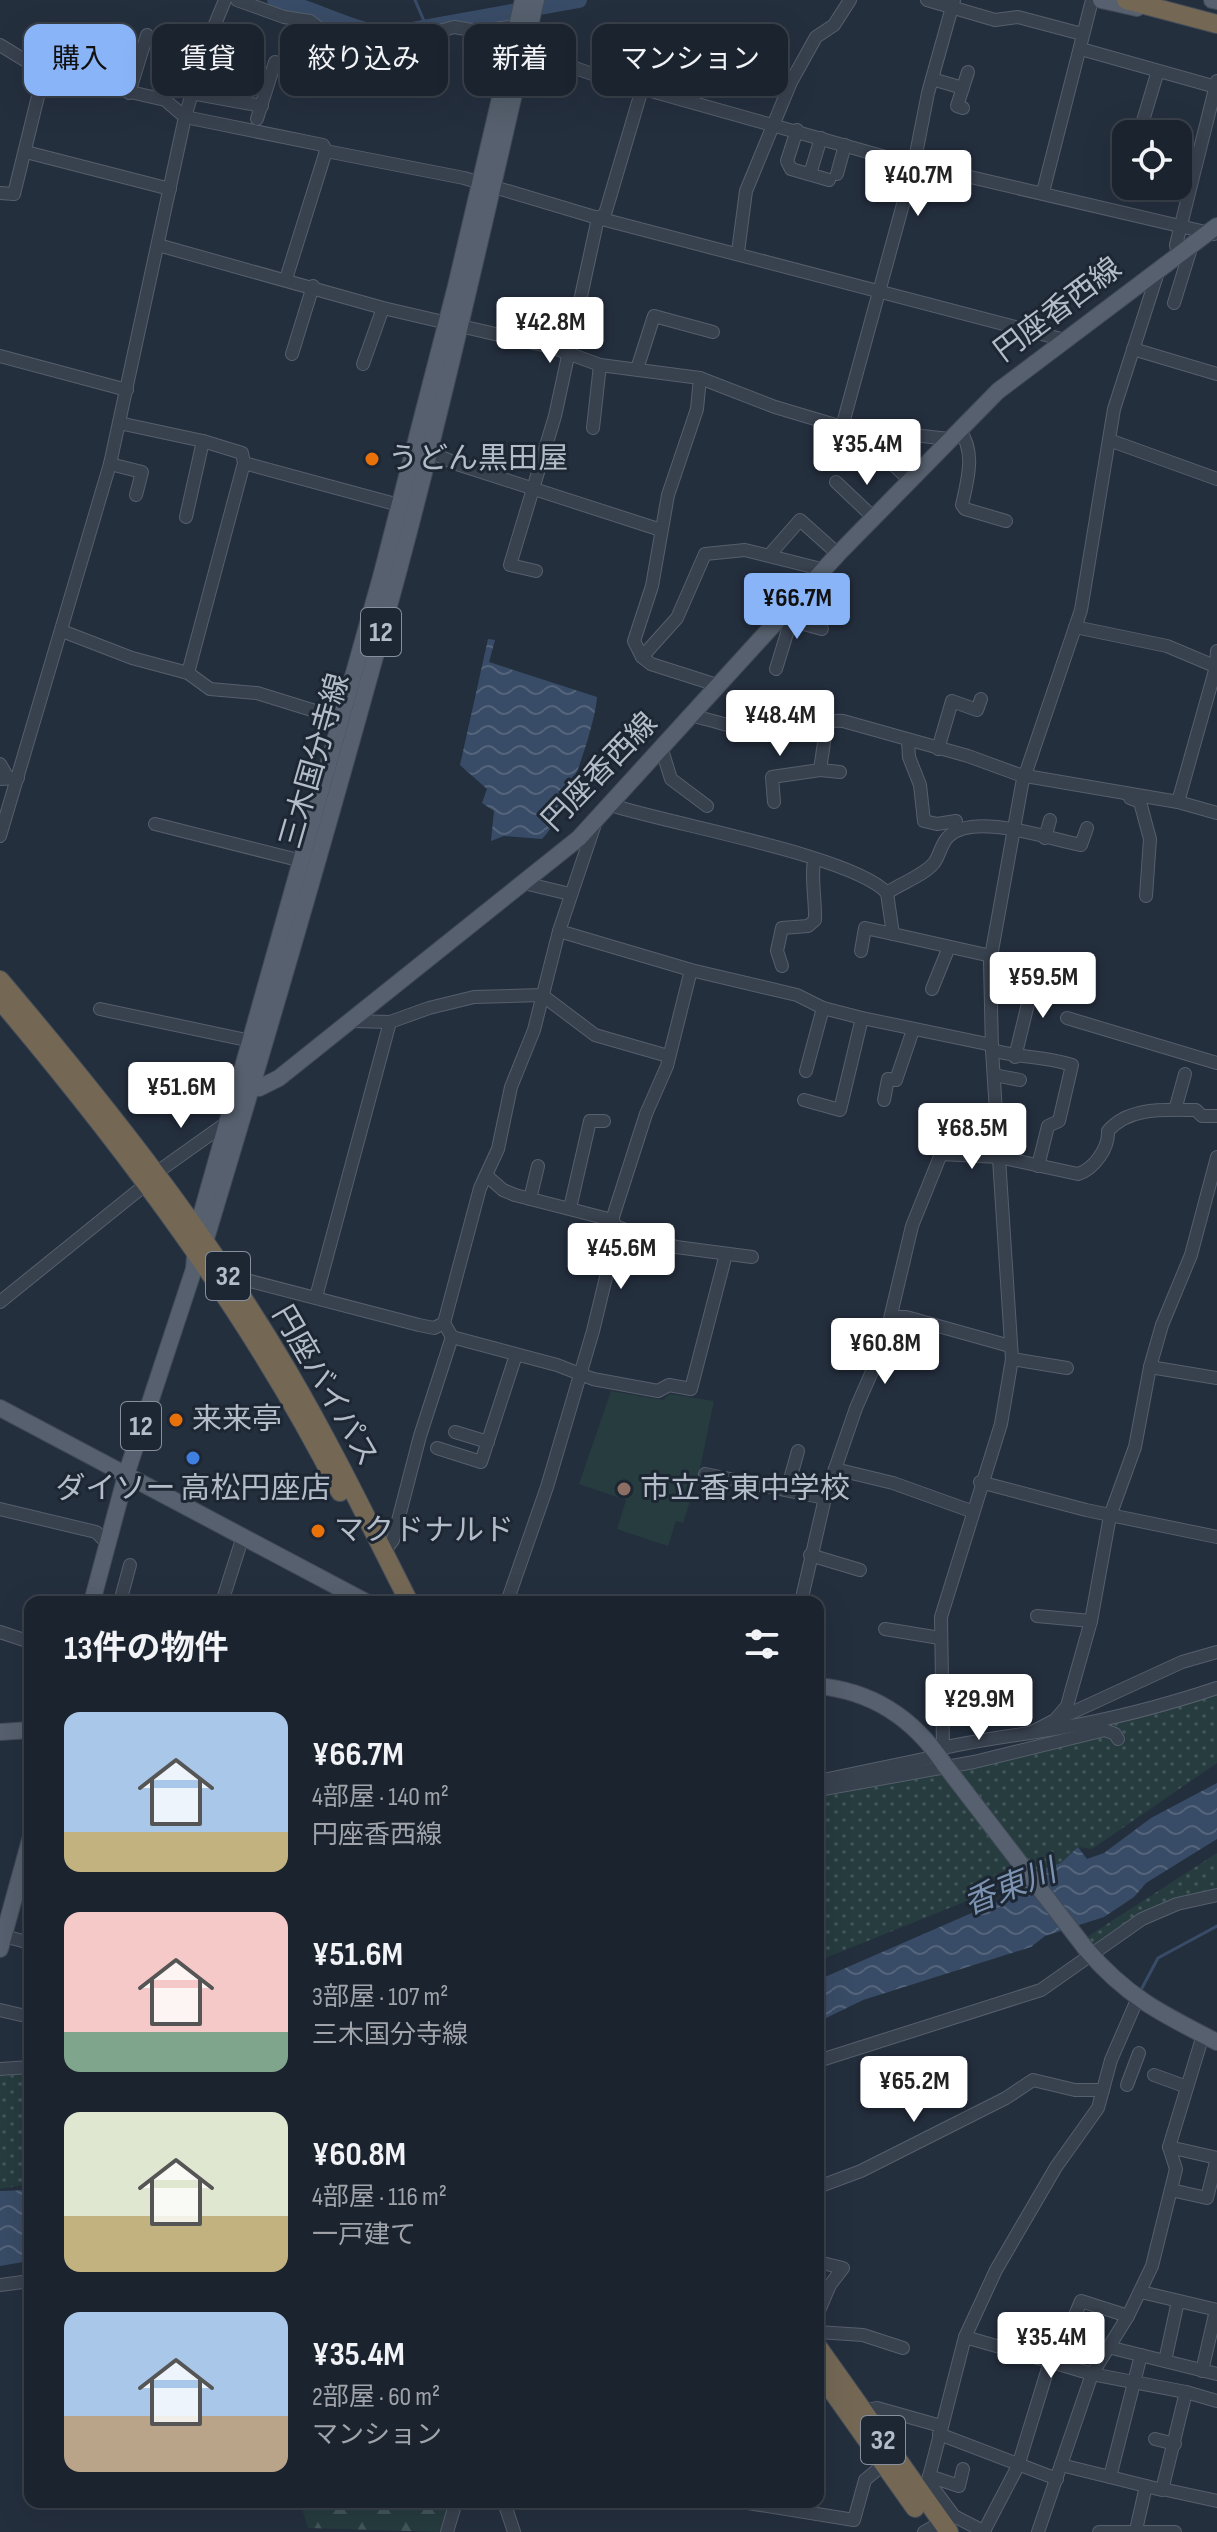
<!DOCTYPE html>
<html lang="ja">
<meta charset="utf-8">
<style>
:root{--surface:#1b232e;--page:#242b36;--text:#f1f3f6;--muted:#a0a4aa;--line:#39404a;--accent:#8ab4f8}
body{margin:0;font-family:"Sofia Sans Condensed","Noto Sans JP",sans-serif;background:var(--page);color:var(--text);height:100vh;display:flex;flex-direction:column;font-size:30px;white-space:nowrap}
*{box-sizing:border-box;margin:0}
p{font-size:26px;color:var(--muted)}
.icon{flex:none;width:44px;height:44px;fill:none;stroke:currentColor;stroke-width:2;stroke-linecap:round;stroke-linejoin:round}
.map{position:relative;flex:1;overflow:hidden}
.details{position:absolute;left:24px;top:1596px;width:800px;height:912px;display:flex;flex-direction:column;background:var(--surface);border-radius:16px;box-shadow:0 8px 32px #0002,0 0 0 2px var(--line)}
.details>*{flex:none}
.banner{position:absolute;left:24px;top:24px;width:800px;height:72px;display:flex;gap:16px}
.controls{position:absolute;left:1112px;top:120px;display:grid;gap:16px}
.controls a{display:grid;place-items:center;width:80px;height:80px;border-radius:16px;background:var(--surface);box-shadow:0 8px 32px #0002,0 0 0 2px var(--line);font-size:40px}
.price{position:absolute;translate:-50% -68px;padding:0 18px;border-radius:8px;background:#fff;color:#222;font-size:26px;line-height:52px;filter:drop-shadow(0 2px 4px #0008)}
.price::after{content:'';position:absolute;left:50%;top:48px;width:24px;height:18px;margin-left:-12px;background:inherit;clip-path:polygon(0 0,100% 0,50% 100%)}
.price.current{background:var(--accent);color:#111}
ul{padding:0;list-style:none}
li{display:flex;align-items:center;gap:24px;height:200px;padding:0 40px}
li span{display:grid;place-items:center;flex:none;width:224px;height:160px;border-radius:16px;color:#555}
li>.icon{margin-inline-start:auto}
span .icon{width:96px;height:96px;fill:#fffc;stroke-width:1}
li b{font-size:34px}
h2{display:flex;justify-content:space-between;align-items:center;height:96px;padding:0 40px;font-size:34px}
.pill{padding:0 28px;border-radius:16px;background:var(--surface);box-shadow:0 8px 32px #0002,0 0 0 2px var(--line);font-size:28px;line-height:72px}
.pill.current{background:var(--accent);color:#111}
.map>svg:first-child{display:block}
.grass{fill:url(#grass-dots)}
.forest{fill:url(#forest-firs)}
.garden{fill:#263c3f}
.water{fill:url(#water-waves)}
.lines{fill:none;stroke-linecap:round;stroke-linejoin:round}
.stream{stroke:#394c67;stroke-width:3}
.river{stroke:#394c67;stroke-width:16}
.minor-casing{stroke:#565f6c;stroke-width:14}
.major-casing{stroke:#414a57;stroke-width:18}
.highway-casing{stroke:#434c59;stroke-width:20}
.minor{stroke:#38414e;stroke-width:12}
.major{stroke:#56606e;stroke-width:16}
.highway{stroke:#746855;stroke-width:18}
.major-bridge-casing{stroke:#414a57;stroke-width:18;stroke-linecap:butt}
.major-bridge{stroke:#56606e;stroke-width:16}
.food-dot{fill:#e8710a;stroke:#1d2633;stroke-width:3}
.shop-dot{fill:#3f7fe0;stroke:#1d2633;stroke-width:3}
.education-dot{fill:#8d6e63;stroke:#1d2633;stroke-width:3}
.labels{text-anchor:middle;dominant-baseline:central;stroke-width:6;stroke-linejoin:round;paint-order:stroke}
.shield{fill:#1d2633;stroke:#878f9c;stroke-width:2}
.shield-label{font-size:28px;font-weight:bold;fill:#b4bcc9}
.street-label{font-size:30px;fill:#b4bcc9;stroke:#1d2633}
.poi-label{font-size:30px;fill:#b4bcc9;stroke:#1d2633;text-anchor:start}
.water-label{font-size:32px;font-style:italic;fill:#7c92b1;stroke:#1d2633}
</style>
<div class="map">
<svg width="1217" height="2532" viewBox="0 0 1217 2532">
<defs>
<pattern id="grass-dots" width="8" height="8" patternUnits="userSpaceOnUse" patternTransform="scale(2)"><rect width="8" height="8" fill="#263c3f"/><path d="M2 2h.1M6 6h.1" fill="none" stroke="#435659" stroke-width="1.8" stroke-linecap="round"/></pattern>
<pattern id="forest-firs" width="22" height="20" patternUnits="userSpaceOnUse" patternTransform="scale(2)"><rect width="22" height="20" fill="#263c3f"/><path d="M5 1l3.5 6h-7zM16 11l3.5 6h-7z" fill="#435659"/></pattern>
<pattern id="water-waves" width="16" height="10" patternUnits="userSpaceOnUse" patternTransform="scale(2)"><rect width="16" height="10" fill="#394c67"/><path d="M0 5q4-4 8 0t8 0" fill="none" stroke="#53647b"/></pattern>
</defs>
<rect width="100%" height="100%" fill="#242f3e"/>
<g class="grass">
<path d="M 1217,1694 L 1217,1763 L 1092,1849 L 1078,1847 L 1061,1863 L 818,1961 L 818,1796 L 940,1774 L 1110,1732 L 1111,1721 L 1172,1709 Z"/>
<path d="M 1217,1853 L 1217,1889 L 1140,1912 L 1093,1946 L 1087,1937 Z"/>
<path d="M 30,2074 L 30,2184 L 0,2189 L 0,2076 Z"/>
</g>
<path class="forest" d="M 300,2502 L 451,2502 L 442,2532 L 308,2528 Z"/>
<path class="garden" d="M 611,1391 L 663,1400 L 670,1394 L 714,1401 L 699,1473 L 683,1523 L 676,1521 L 668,1546 L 617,1529 L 626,1500 L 579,1484 Z"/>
<g class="water">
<path d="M 488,639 L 495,640 L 489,662 L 597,697 C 595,728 564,818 542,839 L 504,836 L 491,841 L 494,811 L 482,803 L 487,789 L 460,765 Z"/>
<path d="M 1217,1783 L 1217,1839 L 1146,1883 L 1134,1897 L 1104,1917 L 1045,1936 L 1031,1947 L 863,2000 L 818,2022 L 818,1980 L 997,1902 L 1020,1877 L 1061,1863 L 1078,1847 L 1087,1859 L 1104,1853 L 1151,1818 Z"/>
<path d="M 30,2190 L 30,2256 L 23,2262 L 0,2266 L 0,2191 Z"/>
</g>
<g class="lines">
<g class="stream">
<path d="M 415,0 L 427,28"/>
<path d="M 1142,1988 L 1158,1958 L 1217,1926"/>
</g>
<path class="river" d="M 275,0 C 314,7 350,31 389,34 L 579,0"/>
<defs>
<g id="minor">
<path d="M 237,0 L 284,17 L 310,21 L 334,39 L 408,40 L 454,27 L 478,31 L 509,27 L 526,44 L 561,63 L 598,76 L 889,158 L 1214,234"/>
<path d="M 927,0 L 995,20 L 1018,17 L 1082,34"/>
<path d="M 0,45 L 44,72 L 165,100 L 185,117 L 323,145 L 326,151"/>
<path d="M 1081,49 L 1216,87"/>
<path d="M 932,79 L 963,88"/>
<path d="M 129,93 L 147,35"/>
<path d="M 191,93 L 262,106"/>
<path d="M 963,108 L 957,106 L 968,72"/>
<path d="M 257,119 L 275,62"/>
<path d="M 797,130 L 787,161 L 791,169 L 829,180"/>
<path d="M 1139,134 L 1157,74"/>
<path d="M 26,152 L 170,189"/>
<path d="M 810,174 L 821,138"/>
<path d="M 837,174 L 845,145"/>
<path d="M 1043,192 L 1092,0"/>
<path d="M 0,193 L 14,194 L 44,72"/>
<path d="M 1161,193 L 1163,186"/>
<path d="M 158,245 L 383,308 L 551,347 L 600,365 L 700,378 L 775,407 L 842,427 L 949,439"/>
<path d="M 738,252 L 746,191 L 791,82 L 816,37 L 834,25 L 850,0"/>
<path d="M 1178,256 L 1176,245 L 1217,81"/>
<path d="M 286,279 L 326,151 L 464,178 L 598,218 L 1065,340"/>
<path d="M 1174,303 L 1192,245"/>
<path d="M 1133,349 L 1217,374"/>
<path d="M 292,354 L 313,286"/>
<path d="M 0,356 L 127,390"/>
<path d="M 363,364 L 383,308"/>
<path d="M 637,369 L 654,316 L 713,332"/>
<path d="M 700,378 L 697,409 L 668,495 L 652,586 L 634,641 L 642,657 L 651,664 L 720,686"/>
<path d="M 119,423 L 203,441 L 242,453 L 244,463 L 188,673 L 210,689 L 257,693 L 341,719"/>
<path d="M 842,427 L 914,164 L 928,93 L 954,0"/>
<path d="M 593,428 L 600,365"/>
<path d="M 959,429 C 976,452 968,478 962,505 L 965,509 L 1006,521"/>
<path d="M 1109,440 L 1217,479"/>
<path d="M 428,451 L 457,464 L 661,530"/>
<path d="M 880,453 L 910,480"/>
<path d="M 244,463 L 399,505"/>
<path d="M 110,464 L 142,472 L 136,495"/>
<path d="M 836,482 L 874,518"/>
<path d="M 186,517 L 203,441"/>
<path d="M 772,552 L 800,520 L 838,554"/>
<path d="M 536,571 L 510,565 L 555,416 L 598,218 L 605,214 L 642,89"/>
<path d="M 785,619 L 822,629"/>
<path d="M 1075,627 L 1167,646 L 1217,667"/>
<path d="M 62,631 L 132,658 L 188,673"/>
<path d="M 642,657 L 677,618 L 705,554 L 745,550 L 825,570"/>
<path d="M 776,669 L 791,620"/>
<path d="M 693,716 C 721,722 752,735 781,734 C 803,733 822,719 843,721 L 968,756 L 1020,775 L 1178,802 L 1217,813"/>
<path d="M 908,741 L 909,757 L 920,785 L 924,821 L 937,824 L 956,821"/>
<path d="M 938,749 L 952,701 L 977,710 L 981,699"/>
<path d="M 662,750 L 671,779 L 707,806"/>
<path d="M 0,764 L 8,778"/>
<path d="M 820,770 L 827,722"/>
<path d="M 0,779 L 18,778"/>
<path d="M 1130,798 L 1140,802 L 1150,839 L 1146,896"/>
<path d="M 774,802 L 772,777 L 820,770 L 840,772"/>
<path d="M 1178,802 L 1216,667 L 1217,651"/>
<path d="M 611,805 C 669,824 854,856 887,893 L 893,934 L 991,956"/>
<path d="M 155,824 L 302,861"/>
<path d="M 0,836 L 110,464 L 185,117 L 206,46 L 225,0"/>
<path d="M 1045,838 L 1050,820"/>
<path d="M 524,883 L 570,894"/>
<path d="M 887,893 C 901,883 923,876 934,863 C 940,855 941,843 949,836 C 975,812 1049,839 1081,845 L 1087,828"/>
<path d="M 559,931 L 691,970 L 797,995 L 823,1008 L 862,1018 L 992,1045"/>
<path d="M 861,951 L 865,928 L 893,934"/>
<path d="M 990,962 L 1063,982"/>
<path d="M 782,966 L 777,951 L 782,928 L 808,926 L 815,920 C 816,905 810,870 815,859"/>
<path d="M 932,989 L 949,947"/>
<path d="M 100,1009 L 251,1041"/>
<path d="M 1067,1018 L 1217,1063"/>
<path d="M 351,1021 L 390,1022 L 429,1008 L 474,997 L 542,995 L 595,1035 L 668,1056"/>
<path d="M 992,1050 C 1019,1058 1045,1056 1072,1065 L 1059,1121 L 1048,1126 L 1038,1166"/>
<path d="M 1015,1057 L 1035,975"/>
<path d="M 806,1071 L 823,1008"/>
<path d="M 994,1075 L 1020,1080"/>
<path d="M 804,1100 L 840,1110 L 862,1018"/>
<path d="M 884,1100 L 888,1079 L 896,1080 L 913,1030"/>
<path d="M 1175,1110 L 1185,1074"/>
<path d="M 156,1173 L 229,1121"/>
<path d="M 487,1176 L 503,1190 L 515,1195 L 612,1220 L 617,1227 L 676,1247 L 752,1257"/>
<path d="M 530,1199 L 538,1166"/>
<path d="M 570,1208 L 590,1121 L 604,1121"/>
<path d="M 235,1286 L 246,1280 L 419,1325 L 434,1328 L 444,1323 L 480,1188 L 498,1149 L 511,1087 L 534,1030 L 559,931 L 596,821"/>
<path d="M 316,1297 L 390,1022"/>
<path d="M 0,1302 L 145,1185"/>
<path d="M 891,1317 L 906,1317 L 1010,1346"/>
<path d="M 444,1323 L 452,1337 L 557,1365 L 593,1379 L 658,1391 L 669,1385 L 691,1389 L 726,1254"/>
<path d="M 1012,1359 L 1067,1368"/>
<path d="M 1150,1367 L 1217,1378"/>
<path d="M 455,1432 L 488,1442"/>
<path d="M 437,1448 L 481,1462 L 516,1355"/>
<path d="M 835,1469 L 893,1483 L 971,1511"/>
<path d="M 705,1474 L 825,1498"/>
<path d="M 980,1482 L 1086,1510 L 1217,1537"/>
<path d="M 787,1490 L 798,1451"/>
<path d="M 0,1509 L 96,1532 L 107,1543"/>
<path d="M 384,1552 L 393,1540 L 420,1436 L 452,1337"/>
<path d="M 810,1555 L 860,1570"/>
<path d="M 120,1602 L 130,1565"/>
<path d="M 222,1602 L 243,1536"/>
<path d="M 507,1602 L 547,1487 L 593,1331 L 609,1265 L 612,1220 L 646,1114 L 667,1066 L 691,970"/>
<path d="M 801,1602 L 825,1498 L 856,1408 L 884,1344 L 912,1226 L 941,1154 L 999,1157 L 1078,1174 C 1094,1169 1109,1148 1108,1131 C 1129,1106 1166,1110 1196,1110 L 1202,1116 L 1217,1116"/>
<path d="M 1037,1616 L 1091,1621"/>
<path d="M 885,1629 L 940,1638"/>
<path d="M 0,1632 L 30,1642"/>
<path d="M 1058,1719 L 1182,1662 L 1217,1652"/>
<path d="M 1032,1732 L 1055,1720 L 1067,1706 L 1091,1621 L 1110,1516 L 1135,1447 L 1150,1367 L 1162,1325 L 1191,1255 L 1217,1157"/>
<path d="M 943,1748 L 941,1617 L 1001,1424 L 1012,1359 L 992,1050 L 990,962 L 1022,784 L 1081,610 L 1114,409 L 1159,269"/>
<path d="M 818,1781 L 938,1756 L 943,1748 C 982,1739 1021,1735 1060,1728 C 1113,1719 1166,1705 1217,1688"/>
<path d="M 818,1790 L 974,1762 L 1105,1730 L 1115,1734 L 1118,1739"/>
<path d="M 4,1936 L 30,1943"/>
<path d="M 0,2010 L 30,2017"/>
<path d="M 818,2061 L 1041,1990 L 1142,1919 L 1177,1904 L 1217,1895"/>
<path d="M 0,2069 L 30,2067"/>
<path d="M 1154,2075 L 1187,2087"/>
<path d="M 1127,2085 L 1139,2053"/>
<path d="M 1169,2147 L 1217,2158 L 1207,2198 L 1171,2190"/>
<path d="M 818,2187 L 861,2171 L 1006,2098 L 1033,2080 L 1075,2090 L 1103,2090"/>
<path d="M 818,2262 L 843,2268 L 830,2285 L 818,2313"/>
<path d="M 0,2285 L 30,2281"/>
<path d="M 1141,2292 L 1217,2310"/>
<path d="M 818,2332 L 863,2335 L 903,2348"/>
<path d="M 965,2337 L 1055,2363"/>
<path d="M 1108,2347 L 1217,2374"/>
<path d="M 1165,2361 L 1178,2301"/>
<path d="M 1202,2371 L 1216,2310"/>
<path d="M 1186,2392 L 1217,2401"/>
<path d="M 862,2411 L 877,2408 L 941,2426"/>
<path d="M 939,2434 L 1057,2479"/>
<path d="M 1155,2439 L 1175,2444"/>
<path d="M 1061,2465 L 1110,2477 L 1141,2355"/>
<path d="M 929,2476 L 959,2486 L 963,2469"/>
<path d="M 1110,2477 L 1162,2490 L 1186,2392 L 1092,2374 L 1055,2363 L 1081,2301 L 1128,2316"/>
<path d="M 1162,2489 L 1217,2501"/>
<path d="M 504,2502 L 514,2532"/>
<path d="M 742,2502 L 854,2520 L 865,2480 L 884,2464"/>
<path d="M 1136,2530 L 1146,2486"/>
<path d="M 984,2531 L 1018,2466 L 1049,2365 L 1055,2363"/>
<path d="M 447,2532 L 456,2502"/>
<path d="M 924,2532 L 947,2519"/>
<path d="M 985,2532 L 954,2516 L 928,2481 L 965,2337 L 996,2270 L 1056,2167 L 1098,2108 L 1111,2060 L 1137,2000"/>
<path d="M 1038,2532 L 1092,2374 L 1128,2316 L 1152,2266 L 1176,2169 L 1169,2147 L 1203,2035"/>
<path d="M 1099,2532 L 1175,2532"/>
</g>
<g id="major">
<path d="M 1101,0 L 1137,8"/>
<path d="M 1212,0 L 1217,1"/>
<path d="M 239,1086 L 259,1088 L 279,1078 L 579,838 L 838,554 L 998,391 L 1217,226"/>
<path d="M 200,1247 L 205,1242 C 271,1024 335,804 395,584 C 447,391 490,195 536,0"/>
<path d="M 0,1408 L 366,1602"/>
<path d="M 92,1602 L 126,1475 L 194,1269 L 197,1230 L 381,577 L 456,286 L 523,0"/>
<path d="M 818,1686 C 872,1691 914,1719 944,1764"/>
<path d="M 0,1732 L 30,1730"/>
<path d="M 0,1949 L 30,1840"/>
<path d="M 1086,1949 C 1127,1997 1162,2014 1217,2042"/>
</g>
<g id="highway">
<path d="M 1126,0 L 1217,24"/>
<path d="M 0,980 C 105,1104 206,1231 288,1371 C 332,1446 370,1525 409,1602"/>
<path d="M 0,1000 C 128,1152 250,1314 340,1492"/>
<path d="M 818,2347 L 949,2532"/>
<path d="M 818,2371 L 915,2508"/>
</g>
</defs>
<use href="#minor" class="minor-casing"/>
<use href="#major" class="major-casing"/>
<use href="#highway" class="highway-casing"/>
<use href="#minor" class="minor"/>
<use href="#major" class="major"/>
<use href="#highway" class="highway"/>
<defs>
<path id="major-bridge" d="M 944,1764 L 1086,1949"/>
</defs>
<use href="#major-bridge" class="major-bridge-casing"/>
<use href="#major-bridge" class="major-bridge"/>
</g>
<g class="food-dot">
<circle cx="372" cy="459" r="8"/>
<circle cx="176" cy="1420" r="8"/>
<circle cx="318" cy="1531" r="8"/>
</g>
<circle class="shop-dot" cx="193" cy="1458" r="8"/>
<circle class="education-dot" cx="624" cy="1489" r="8"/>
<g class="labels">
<g class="shield">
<rect x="361" y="608" width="40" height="48" rx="6"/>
<rect x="206" y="1252" width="44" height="48" rx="6"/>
<rect x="121" y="1402" width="40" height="48" rx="6"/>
<rect x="861" y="2416" width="44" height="48" rx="6"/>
</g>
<g class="shield-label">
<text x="381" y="632">12</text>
<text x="228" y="1276">32</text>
<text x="141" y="1426">12</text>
<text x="883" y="2440">32</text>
</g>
<g class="street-label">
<text transform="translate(1058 310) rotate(-37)">円座香西線</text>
<text transform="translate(315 761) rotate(-74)">三木国分寺線</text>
<text transform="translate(600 772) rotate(-46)">円座香西線</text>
<text transform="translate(325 1386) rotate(60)">円座バイパス</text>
</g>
<g class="poi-label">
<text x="388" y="459">うどん黒田屋</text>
<text x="192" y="1420">来来亭</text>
<text x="193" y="1489" text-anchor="middle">ダイソー 高松円座店</text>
<text x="640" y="1489">市立香東中学校</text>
<text x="334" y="1531">マクドナルド</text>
</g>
<g class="water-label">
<text transform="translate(1010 1888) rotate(-22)">香東川</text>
</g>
</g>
</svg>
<div class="controls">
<a><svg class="icon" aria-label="locate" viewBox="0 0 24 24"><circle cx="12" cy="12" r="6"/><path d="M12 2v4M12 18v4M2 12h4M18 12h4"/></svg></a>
</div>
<b class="price" style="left:918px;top:218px">¥40.7M</b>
<b class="price" style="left:550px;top:365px">¥42.8M</b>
<b class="price" style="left:867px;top:487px">¥35.4M</b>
<b class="price current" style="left:797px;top:641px">¥66.7M</b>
<b class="price" style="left:780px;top:758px">¥48.4M</b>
<b class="price" style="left:1043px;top:1020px">¥59.5M</b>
<b class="price" style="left:181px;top:1130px">¥51.6M</b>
<b class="price" style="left:972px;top:1171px">¥68.5M</b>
<b class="price" style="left:621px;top:1291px">¥45.6M</b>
<b class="price" style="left:885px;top:1386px">¥60.8M</b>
<b class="price" style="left:979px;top:1742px">¥29.9M</b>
<b class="price" style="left:914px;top:2124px">¥65.2M</b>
<b class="price" style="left:1051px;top:2380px">¥35.4M</b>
<div class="banner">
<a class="pill current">購入</a>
<a class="pill">賃貸</a>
<a class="pill">絞り込み</a>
<a class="pill">新着</a>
<a class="pill">マンション</a>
</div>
<section class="details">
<h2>13件の物件<svg class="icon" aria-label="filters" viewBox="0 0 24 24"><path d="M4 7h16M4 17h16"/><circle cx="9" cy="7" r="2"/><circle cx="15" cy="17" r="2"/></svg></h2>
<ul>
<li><span style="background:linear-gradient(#a9c7e8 75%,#c2b280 0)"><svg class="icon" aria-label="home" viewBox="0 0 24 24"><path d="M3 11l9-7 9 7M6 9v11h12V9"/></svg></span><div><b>¥66.7M</b><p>4部屋 · 140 m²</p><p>円座香西線</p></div></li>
<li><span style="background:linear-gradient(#f6c9c9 75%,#7fa58c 0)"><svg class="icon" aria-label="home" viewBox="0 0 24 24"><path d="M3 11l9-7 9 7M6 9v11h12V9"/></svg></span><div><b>¥51.6M</b><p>3部屋 · 107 m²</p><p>三木国分寺線</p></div></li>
<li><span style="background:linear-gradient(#dfe7d0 65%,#c2b280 0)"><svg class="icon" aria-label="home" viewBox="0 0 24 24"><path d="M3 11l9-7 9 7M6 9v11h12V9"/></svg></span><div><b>¥60.8M</b><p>4部屋 · 116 m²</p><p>一戸建て</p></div></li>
<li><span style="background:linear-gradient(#a9c7e8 65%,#b9a48a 0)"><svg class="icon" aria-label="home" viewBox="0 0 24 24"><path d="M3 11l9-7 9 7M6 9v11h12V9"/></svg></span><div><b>¥35.4M</b><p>2部屋 · 60 m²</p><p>マンション</p></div></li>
</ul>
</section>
</div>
